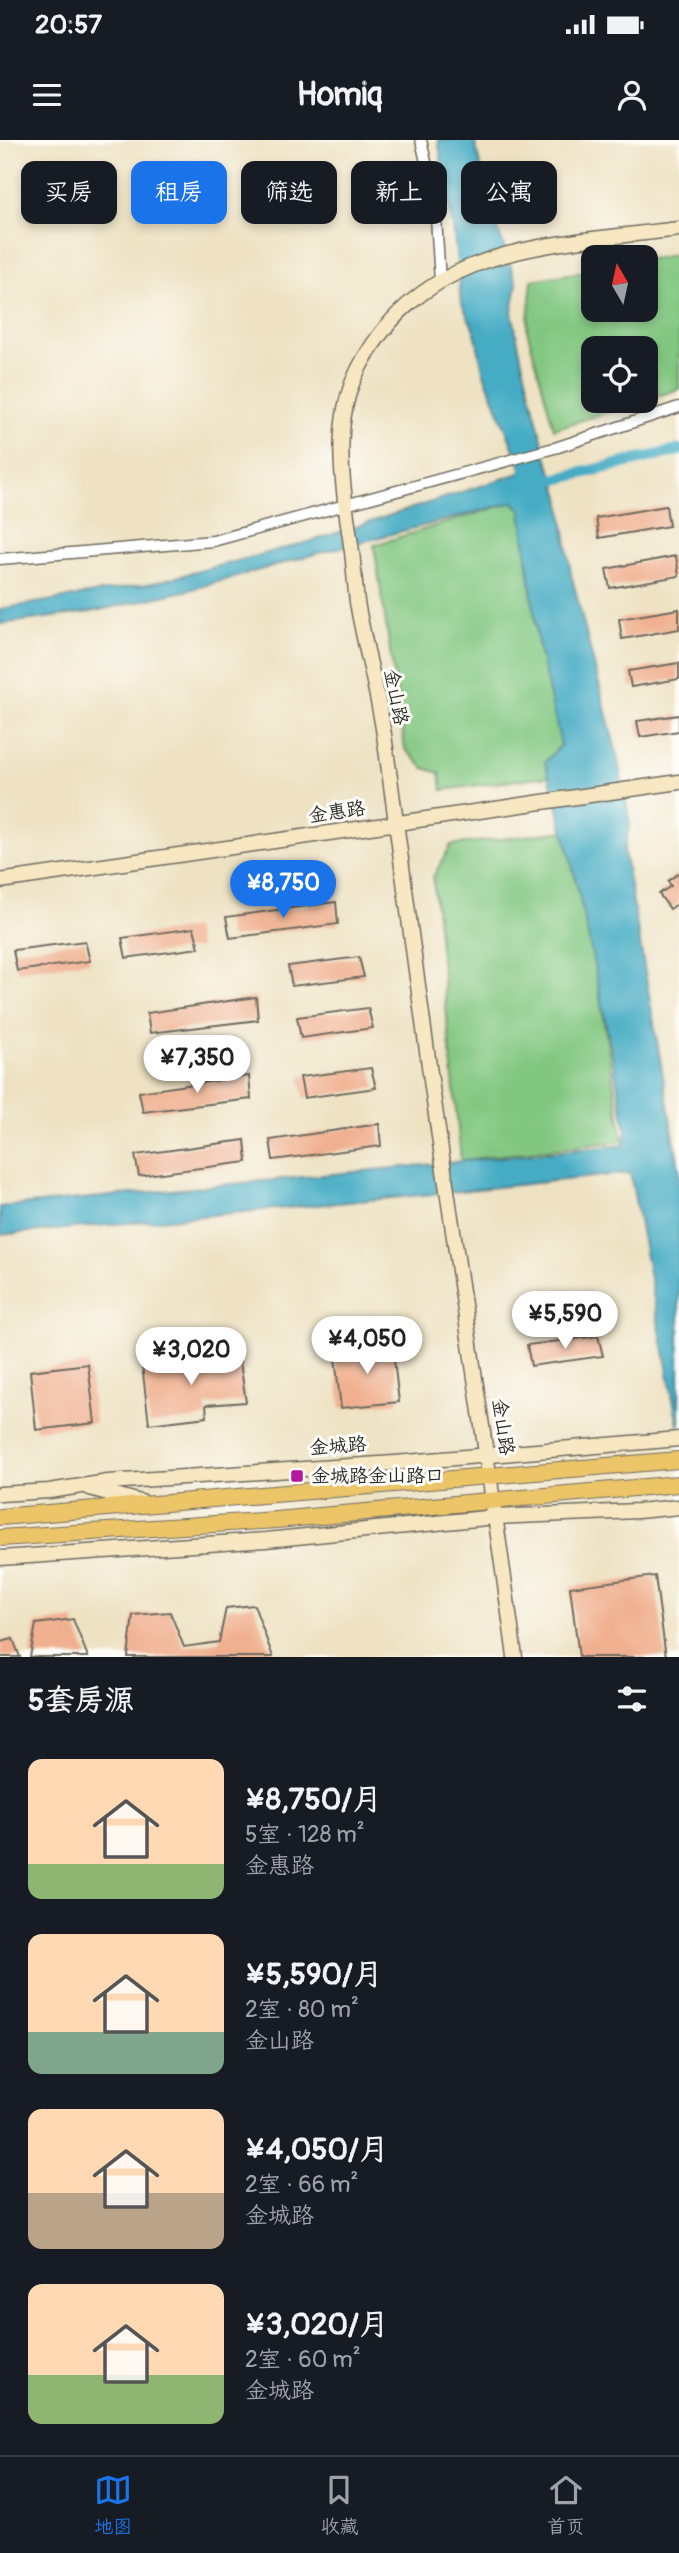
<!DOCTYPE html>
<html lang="zh">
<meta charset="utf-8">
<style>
:root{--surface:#171b24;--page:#20242c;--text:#f1f3f6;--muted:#9ea1a6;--line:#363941;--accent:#1a73e8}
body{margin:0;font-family:Pangolin,"LXGW WenKai TC",sans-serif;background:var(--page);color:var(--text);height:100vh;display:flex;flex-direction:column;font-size:26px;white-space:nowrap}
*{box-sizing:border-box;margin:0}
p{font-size:23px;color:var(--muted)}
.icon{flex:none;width:38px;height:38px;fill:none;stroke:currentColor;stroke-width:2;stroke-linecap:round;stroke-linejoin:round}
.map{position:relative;height:1517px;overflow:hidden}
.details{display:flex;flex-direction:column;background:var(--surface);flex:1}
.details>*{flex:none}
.hud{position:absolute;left:21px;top:21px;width:637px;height:63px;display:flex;gap:14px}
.needle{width:46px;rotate:351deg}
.fabs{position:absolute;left:581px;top:105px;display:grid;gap:14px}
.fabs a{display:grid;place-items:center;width:77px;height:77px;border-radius:14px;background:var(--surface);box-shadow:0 4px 10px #0003;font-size:35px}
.price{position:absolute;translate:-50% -60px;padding:0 16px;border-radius:24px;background:#fff;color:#222;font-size:23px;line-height:46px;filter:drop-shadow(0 2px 4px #0008)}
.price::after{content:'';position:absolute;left:50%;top:42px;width:21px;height:16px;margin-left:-10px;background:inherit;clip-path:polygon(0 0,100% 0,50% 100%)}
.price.active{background:var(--accent);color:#fff}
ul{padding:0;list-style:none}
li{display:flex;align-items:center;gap:21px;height:175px;padding:0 28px}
li span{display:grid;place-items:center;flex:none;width:196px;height:140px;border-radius:14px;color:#555}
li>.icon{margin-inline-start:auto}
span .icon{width:84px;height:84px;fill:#fffc;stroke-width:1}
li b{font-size:30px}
h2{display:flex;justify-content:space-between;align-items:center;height:84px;padding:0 28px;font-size:30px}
.pill{padding:0 24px;border-radius:14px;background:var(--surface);box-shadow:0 4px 10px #0003;font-size:24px;line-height:63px}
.pill.active{background:var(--accent);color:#fff}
.status{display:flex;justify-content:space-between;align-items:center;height:49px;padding:0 35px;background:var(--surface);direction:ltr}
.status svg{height:19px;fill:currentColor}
header{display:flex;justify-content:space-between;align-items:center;height:91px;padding:0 28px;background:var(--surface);font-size:32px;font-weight:700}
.tab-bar{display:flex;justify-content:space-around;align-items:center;height:98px;border-top:2px solid var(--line);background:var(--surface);font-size:19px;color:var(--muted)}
.tab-bar a{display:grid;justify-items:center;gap:4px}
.tab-bar .active{color:var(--accent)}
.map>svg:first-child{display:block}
.green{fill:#82c781;stroke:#567956;stroke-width:2}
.water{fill:#44acc4;stroke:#386c78;stroke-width:2}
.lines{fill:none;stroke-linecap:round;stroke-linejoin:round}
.canal{stroke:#44acc4;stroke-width:12}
.building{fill:#f0b090}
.street-casing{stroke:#6f6b60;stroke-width:13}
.secondary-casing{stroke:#6f6b60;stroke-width:17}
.primary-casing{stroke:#6f6b60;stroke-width:18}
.street{stroke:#fff;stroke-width:10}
.secondary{stroke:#f7e8c3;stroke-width:14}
.primary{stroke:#ecc569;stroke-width:16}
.poi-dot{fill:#b5179e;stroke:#fdfcf7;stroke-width:2.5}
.labels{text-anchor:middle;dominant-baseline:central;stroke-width:6;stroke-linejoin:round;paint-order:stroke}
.street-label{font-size:19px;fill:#2b2b2b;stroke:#fdfcf7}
.poi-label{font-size:19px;fill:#2b2b2b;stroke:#fdfcf7;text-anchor:start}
</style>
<div class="status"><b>20:57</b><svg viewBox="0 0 49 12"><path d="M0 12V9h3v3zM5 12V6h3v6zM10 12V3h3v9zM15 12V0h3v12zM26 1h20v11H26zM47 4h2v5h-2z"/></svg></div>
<header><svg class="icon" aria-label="menu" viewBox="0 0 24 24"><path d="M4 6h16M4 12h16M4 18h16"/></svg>Homiq<svg class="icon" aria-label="person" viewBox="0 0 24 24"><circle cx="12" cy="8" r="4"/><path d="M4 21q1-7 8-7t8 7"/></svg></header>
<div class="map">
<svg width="679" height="1517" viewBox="0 0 679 1517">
<rect width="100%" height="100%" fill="#fdfcf7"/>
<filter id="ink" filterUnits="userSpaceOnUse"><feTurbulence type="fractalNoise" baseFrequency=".0143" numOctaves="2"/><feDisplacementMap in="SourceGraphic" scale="14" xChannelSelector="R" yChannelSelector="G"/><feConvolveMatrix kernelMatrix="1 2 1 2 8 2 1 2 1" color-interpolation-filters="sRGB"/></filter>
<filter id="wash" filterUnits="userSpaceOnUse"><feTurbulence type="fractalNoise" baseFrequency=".00686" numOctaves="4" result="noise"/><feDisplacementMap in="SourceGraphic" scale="28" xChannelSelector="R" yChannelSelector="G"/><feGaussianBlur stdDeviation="1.57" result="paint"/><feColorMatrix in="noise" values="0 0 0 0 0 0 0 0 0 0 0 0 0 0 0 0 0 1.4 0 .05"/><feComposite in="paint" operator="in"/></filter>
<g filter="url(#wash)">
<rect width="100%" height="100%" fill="#eee2c3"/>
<g class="green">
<path d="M 679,114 L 679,249 L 646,260 L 646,208 L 593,208 L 593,261 L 643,261 L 554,289 L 527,190 L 532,140 L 593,130 L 593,170 L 646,170 L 646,120 Z"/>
<path d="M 514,362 L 521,370 L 538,503 L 562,605 L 545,622 L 549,636 L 442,650 L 440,633 L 424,628 L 405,609 L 374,405 Z"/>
<path d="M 565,691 L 593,814 L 623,1001 L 461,1020 L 433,737 L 451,705 Z"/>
</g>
<path class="water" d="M 438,0 L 474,0 L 494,78 L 517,144 L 512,172 L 521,217 L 547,319 L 560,356 L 571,434 L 616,611 L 630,683 L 624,711 L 679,1028 L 679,1290 L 630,1033 L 412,1056 L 0,1095 L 0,1067 L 624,1005 L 626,990 C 603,866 580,743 545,622 L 561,605 L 538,503 L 521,370 L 514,362 L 319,413 L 189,450 L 91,472 L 0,484 L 0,469 L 153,443 L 309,402 L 520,333 L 521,328 L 483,231 L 475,192 L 461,162 L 454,94 Z"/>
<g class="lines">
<path class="canal" d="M 540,343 L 679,310"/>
</g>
<g id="blocks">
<g class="building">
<path d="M 666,366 L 669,386 L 599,398 L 596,378 Z"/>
<path d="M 676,416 L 679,436 L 610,448 L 606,429 Z"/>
<path d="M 679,469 L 679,489 L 622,499 L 619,479 Z"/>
<path d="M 679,523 L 679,539 L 631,547 L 628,531 Z"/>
<path d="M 679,575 L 679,591 L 640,597 L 637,581 Z"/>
<path d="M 679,733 L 679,763 L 670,769 L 659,754 L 671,746 L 668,741 Z"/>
<path d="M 336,762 L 338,784 L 230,798 L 226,777 Z"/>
<path d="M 194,788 L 199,808 L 126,818 L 122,798 Z"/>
<path d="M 85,801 L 90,821 L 17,831 L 13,810 Z"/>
<path d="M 359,817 L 364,837 L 292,846 L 288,826 Z"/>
<path d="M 256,857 L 258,880 L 150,893 L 147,873 Z"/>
<path d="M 368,868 L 373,888 L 301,898 L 297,877 Z"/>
<path d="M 371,928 L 376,948 L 304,958 L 300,937 Z"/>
<path d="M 249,936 L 251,959 L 143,972 L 139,952 Z"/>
<path d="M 379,984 L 381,1006 L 273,1020 L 270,1000 Z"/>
<path d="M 245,1000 L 247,1022 L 139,1036 L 135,1015 Z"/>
<path d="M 598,1196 L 603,1216 L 531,1226 L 527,1205 Z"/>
<path d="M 392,1203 L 399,1262 L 341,1268 L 334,1210 Z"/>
<path d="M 239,1215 L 246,1262 L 206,1265 L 207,1277 L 149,1284 L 142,1225 Z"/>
<path d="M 88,1224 L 95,1283 L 36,1290 L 30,1231 Z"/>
<path d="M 655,1436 L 666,1517 L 579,1517 L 570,1447 Z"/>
<path d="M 254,1465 L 273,1517 L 128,1517 L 133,1475 L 170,1472 L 184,1507 L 219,1502 L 226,1468 Z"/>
<path d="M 73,1479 L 88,1517 L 30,1517 L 36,1484 Z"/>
<path d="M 13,1499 L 20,1517 L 0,1517 L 0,1502 Z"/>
</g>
</g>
</g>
<g filter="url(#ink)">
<use href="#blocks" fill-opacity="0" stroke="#6f6b60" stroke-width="2"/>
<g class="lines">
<defs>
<g id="street">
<path d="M 421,0 L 435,62 L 440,141"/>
<path d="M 0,419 L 213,401 L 558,307 L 679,267"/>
</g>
<g id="secondary">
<path d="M 0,741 L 679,642"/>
<path d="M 90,1348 L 144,1363"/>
<path d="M 0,1354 L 49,1351 L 108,1342 L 395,1323 L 679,1299"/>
<path d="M 0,1418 L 266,1400 L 496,1377 L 638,1371 L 679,1367"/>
<path d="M 515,1517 C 492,1348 466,1179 441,1010 C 421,874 404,738 385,602 C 379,555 365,509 357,462 C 355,446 354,429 352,412 C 344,354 330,285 358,230 C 423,102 554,105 679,89"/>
</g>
<g id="primary">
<path d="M 0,1377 L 679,1320"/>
<path d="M 0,1398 L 276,1380 L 679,1344"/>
</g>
</defs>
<use href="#street" class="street-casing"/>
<use href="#secondary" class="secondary-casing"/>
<use href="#primary" class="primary-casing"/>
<use href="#street" class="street"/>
<use href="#secondary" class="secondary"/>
<use href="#primary" class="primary"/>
</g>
</g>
<rect class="poi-dot" x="290" y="1329" width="14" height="14" rx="3.5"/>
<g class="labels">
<g class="street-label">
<text transform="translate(396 557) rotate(79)">金山路</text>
<text transform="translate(337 672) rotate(-8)">金惠路</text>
<text transform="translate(503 1287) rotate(82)">金山路</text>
<text transform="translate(338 1306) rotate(-4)">金城路</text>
</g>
<g class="poi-label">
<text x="311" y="1336">金城路金山路口</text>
</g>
</g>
</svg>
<div class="fabs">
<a><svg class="needle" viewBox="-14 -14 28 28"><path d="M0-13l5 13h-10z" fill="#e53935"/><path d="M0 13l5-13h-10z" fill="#9ea1a6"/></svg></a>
<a><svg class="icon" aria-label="locate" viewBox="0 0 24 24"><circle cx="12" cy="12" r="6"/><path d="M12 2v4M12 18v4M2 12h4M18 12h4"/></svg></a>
</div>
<b class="price active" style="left:283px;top:780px">¥8,750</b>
<b class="price" style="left:197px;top:955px">¥7,350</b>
<b class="price" style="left:565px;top:1211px">¥5,590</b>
<b class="price" style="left:367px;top:1236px">¥4,050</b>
<b class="price" style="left:191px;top:1247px">¥3,020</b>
<div class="hud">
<a class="pill">买房</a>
<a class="pill active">租房</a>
<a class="pill">筛选</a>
<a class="pill">新上</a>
<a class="pill">公寓</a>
</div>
</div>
<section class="details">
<h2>5套房源<svg class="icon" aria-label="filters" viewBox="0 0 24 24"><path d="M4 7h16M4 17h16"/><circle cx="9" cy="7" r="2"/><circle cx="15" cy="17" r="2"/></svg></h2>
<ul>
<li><span style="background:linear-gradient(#ffd9b3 75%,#8fb573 0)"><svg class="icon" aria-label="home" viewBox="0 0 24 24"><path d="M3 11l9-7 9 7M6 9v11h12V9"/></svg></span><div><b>¥8,750/月</b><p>5室 · 128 m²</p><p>金惠路</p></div></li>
<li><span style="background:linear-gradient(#ffd9b3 70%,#7fa58c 0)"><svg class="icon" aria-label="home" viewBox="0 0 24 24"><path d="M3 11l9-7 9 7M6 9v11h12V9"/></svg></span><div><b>¥5,590/月</b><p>2室 · 80 m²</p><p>金山路</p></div></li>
<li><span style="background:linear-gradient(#ffd9b3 60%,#b9a48a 0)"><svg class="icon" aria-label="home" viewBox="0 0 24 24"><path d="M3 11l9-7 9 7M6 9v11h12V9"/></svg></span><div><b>¥4,050/月</b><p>2室 · 66 m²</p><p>金城路</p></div></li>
<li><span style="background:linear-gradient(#ffd9b3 65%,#8fb573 0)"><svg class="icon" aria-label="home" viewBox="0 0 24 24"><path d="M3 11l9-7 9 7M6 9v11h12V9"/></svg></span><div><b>¥3,020/月</b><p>2室 · 60 m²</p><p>金城路</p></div></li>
</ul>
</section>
<nav class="tab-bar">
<a class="active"><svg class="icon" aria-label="map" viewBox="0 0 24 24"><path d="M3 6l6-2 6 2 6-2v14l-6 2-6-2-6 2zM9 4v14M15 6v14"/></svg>地图</a>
<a><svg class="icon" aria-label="saved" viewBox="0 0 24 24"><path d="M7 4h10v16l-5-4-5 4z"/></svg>收藏</a>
<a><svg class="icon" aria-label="home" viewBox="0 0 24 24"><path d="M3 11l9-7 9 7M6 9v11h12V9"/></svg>首页</a>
</nav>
